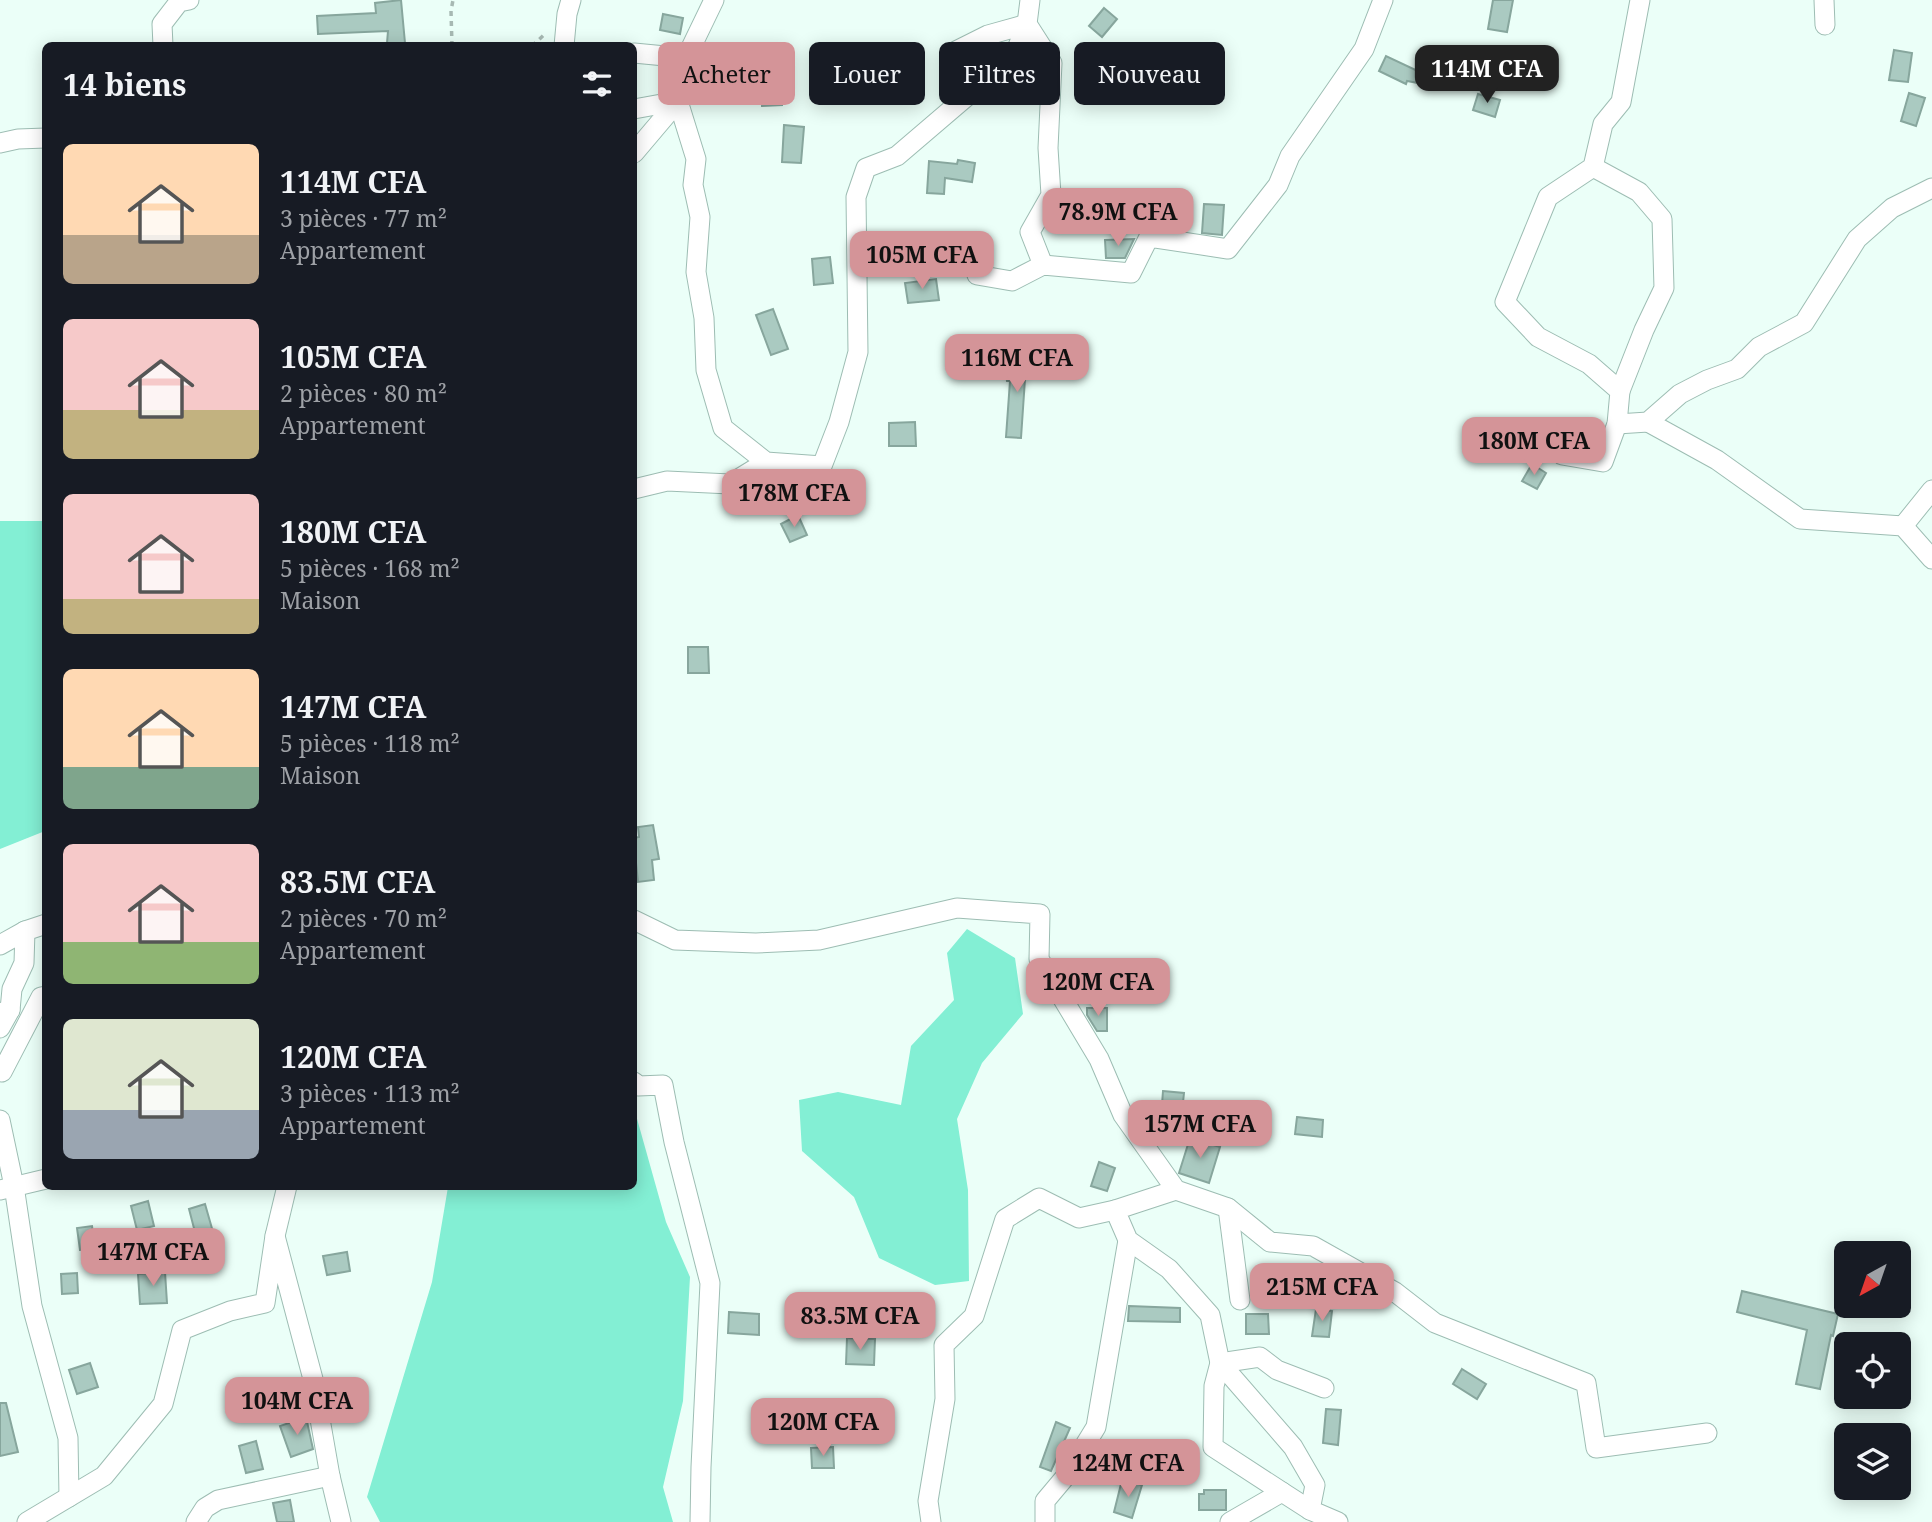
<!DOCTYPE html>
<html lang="fr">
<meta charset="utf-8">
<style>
:root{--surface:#171b24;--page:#242831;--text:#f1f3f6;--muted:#9ea1a6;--accent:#d49498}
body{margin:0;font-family:"Noto Serif",serif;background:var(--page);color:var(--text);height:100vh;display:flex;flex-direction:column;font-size:26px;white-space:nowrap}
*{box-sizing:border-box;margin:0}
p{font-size:23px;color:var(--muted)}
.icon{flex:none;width:38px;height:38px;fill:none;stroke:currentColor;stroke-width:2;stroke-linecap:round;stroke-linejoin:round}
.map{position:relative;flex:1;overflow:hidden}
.drawer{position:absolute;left:42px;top:42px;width:595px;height:1148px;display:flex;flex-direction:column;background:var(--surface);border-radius:10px;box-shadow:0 4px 18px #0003}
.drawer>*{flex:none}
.top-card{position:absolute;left:658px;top:42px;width:665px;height:63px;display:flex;gap:14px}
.needle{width:46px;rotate:220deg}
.fabs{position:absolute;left:1834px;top:1241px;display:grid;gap:14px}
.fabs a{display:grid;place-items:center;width:77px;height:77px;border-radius:10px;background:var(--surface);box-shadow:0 4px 18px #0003;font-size:35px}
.price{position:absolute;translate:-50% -60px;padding:0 16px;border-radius:14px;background:var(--accent);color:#111;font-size:23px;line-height:46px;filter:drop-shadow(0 2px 4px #0008)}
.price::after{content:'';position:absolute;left:50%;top:42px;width:21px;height:16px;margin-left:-10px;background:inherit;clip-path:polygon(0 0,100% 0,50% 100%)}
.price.current{background:#222;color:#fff}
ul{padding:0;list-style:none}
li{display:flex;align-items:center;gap:21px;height:175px;padding:0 21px}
li span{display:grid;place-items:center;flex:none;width:196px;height:140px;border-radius:10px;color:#555}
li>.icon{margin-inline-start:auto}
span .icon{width:84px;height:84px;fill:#fffc;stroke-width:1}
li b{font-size:30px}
h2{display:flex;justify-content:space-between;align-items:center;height:84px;padding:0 21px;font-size:30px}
.chip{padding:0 24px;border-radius:10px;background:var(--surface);box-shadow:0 4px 18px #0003;font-size:24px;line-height:63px}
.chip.current{background:var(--accent);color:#111}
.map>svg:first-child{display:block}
.green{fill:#83efd4}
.building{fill:#aacac1;stroke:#87a69d;stroke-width:2}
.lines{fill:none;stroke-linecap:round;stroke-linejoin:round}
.minor-casing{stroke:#9dbdb3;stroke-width:21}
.path{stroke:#a7b9b3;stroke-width:3.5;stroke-dasharray:5 5;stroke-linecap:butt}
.minor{stroke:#fff;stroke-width:19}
</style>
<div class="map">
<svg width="1932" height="1522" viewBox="0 0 1932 1522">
<rect width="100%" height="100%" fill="#ebfff8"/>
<g class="green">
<path d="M 0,521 L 46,521 L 45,831 L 0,849 Z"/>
<path d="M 967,929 L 1015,958 L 1023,1014 L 982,1063 L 957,1119 L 968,1190 L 969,1281 L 935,1285 L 879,1258 L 854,1197 L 802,1151 L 799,1100 L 838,1092 L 901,1105 L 911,1046 L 954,1000 L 947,953 Z"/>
<path d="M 634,1108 L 666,1222 L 690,1277 L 683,1401 L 663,1487 L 673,1522 L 380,1522 L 367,1497 L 432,1282 L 448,1187 L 634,1186 Z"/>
</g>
<g class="building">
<path d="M 401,0 L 405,43 L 387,43 L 388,31 L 318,34 L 317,16 L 376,13 L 375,3 Z"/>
<path d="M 1493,0 L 1513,0 L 1507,32 L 1488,29 Z"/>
<path d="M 1104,8 L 1117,19 L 1102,37 L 1089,26 Z"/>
<path d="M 663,14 L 683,18 L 680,34 L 660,30 Z"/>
<path d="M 1429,47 L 1452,52 L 1445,88 L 1407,81 L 1406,84 L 1379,71 L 1386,56 L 1424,74 Z"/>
<path d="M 1894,50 L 1912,53 L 1908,82 L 1889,80 Z"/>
<path d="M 779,71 L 782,105 L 762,106 L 760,72 Z"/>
<path d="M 1909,93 L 1925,98 L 1916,126 L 1901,121 Z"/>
<path d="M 1478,94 L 1500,100 L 1495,117 L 1473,110 Z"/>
<path d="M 784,125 L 804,127 L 801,163 L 782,162 Z"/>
<path d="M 958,160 L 975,163 L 972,182 L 945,178 L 944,194 L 927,193 L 929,161 L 957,164 Z"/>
<path d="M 1204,204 L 1224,205 L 1222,235 L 1202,233 Z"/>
<path d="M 1134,239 L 1125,258 L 1106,258 L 1105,240 Z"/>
<path d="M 830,257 L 833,283 L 814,285 L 812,259 Z"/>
<path d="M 936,279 L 939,300 L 908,303 L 905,283 Z"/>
<path d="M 773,309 L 788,349 L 771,355 L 756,315 Z"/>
<path d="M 1034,360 L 1036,379 L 1025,379 L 1021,438 L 1006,437 L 1010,381 L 1007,381 L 1005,363 Z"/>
<path d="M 915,422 L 916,446 L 889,446 L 889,423 Z"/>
<path d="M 1532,464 L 1546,473 L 1537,489 L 1522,481 Z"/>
<path d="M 800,477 L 805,477 L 811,501 L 783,508 L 777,482 Z"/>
<path d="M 798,515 L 807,535 L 790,542 L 781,524 Z"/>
<path d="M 688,647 L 708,647 L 709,673 L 688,673 Z"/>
<path d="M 653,825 L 659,859 L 652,860 L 654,880 L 638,882 L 636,863 L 634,863 L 634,838 L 639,837 L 638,827 Z"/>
<path d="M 1087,1008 L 1107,1008 L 1107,1031 L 1097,1031 L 1087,1015 Z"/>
<path d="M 1163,1091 L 1184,1093 L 1181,1121 L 1161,1118 Z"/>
<path d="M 1297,1117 L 1323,1120 L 1322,1137 L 1295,1134 Z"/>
<path d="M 1190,1138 L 1220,1147 L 1209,1183 L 1179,1173 Z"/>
<path d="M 1099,1162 L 1115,1168 L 1107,1191 L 1091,1186 Z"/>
<path d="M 148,1201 L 154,1226 L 137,1230 L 131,1206 Z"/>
<path d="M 205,1204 L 213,1232 L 196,1236 L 189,1209 Z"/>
<path d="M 92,1226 L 95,1249 L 80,1250 L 77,1228 Z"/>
<path d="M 347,1252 L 350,1271 L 327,1275 L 323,1256 Z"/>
<path d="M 165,1272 L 167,1303 L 140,1304 L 138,1274 Z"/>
<path d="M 77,1273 L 78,1293 L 62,1294 L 61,1274 Z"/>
<path d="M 1742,1291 L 1838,1314 L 1833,1336 L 1831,1335 L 1820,1389 L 1796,1384 L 1807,1330 L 1737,1312 Z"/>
<path d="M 1129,1306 L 1180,1308 L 1180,1322 L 1128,1321 Z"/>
<path d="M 1316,1309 L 1332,1311 L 1329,1337 L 1312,1336 Z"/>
<path d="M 729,1312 L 759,1314 L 759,1335 L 728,1333 Z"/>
<path d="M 1246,1314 L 1268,1314 L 1269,1334 L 1246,1334 Z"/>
<path d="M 847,1338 L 875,1339 L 874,1365 L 846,1364 Z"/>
<path d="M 90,1363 L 98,1387 L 77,1394 L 69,1370 Z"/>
<path d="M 1462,1369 L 1486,1384 L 1477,1399 L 1453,1384 Z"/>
<path d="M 0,1403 L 6,1403 L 18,1452 L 0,1456 Z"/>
<path d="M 1326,1409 L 1341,1410 L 1338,1445 L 1323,1443 Z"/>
<path d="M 306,1417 L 313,1449 L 291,1457 L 280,1426 Z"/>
<path d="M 1056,1422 L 1070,1428 L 1051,1471 L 1040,1467 Z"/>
<path d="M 256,1441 L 263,1469 L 246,1473 L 239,1446 Z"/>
<path d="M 833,1447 L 834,1468 L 812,1468 L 811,1448 Z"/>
<path d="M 1122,1480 L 1142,1485 L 1132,1518 L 1114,1512 Z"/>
<path d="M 1204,1490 L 1226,1490 L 1226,1510 L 1199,1510 L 1199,1494 L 1204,1494 Z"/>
<path d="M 290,1500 L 294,1522 L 277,1522 L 273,1503 Z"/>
</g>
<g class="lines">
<defs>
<g id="minor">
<path d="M 1030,0 L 1027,24 L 1052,63 L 1048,148 L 1051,195 L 1030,232 L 1043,265"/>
<path d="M 1824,0 L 1825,25"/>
<path d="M 163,46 L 162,24 L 179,2 L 189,0"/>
<path d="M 564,46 L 567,14 L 571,0"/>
<path d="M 634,53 L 686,58"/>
<path d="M 634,109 L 678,101 L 696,159 L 693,185 L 700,217 L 696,272 L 704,318 L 706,370 L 723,428 L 766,462 L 822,466 L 839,422 L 858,352 L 856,197 L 866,168 L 897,156 L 1014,56 L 1027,24 L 988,35 L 956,51"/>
<path d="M 0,143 L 18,139 L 46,138"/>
<path d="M 634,153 L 678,101 L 686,58 L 714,0"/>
<path d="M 1593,167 L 1639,192 L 1662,219 L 1664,288 L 1644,330 L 1620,391"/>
<path d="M 977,275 L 1012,281 L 1043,265 L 1131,273 L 1149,237 L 1228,249 L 1278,185 L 1290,156 L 1364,49 L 1383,0"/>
<path d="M 1648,422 L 1717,460 L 1800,519 L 1903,526 L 1932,559"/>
<path d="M 1617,424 L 1648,422 L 1680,394 L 1707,380 L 1737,369 L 1759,347 L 1804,323 L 1857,239 L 1892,208 L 1932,188"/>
<path d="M 1562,455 L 1603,462 L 1617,424 L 1620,391 L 1589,364 L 1538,337 L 1505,302 L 1548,197 L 1593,167 L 1603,124 L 1621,102 L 1640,0"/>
<path d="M 634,489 L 667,481 L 730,484 L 766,462"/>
<path d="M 1903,526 L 1932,490"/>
<path d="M 634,920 L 675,940 L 756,943 L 819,940 L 957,908 L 1040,914 L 1039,959 L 1099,1059 L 1123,1115 L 1176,1190 L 1228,1208 L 1270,1242 L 1313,1246 L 1395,1292 L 1435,1323 L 1586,1383 L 1596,1448 L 1707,1433"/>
<path d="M 0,945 L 25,931"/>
<path d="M 10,1010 L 12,989 L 24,963 L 25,931 L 46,924"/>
<path d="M 0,1013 L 10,1010 L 0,1028"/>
<path d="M 2,1072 L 41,997 L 46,996"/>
<path d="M 634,1082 L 638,1086 L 663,1085 L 674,1142 L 710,1283 L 701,1467 L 700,1522"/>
<path d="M 0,1120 L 14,1186 L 32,1306 L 68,1438 L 69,1497"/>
<path d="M 0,1190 L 46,1179"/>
<path d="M 1176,1190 L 1115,1210 L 1128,1240 L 1169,1269 L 1210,1315 L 1220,1363 L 1293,1447 L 1315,1485 L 1310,1510 L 1338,1522"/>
<path d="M 1228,1208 L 1240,1300"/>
<path d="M 275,1236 L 287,1186"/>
<path d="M 1282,1492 L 1213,1447 L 1214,1386 L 1220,1363 L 1260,1357 L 1277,1370 L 1324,1388"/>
<path d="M 27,1522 L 104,1476 L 163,1404 L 182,1330 L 230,1311 L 265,1303 L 275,1236 L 313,1379 L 330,1476 L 341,1522"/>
<path d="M 196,1522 L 205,1508 L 218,1500 L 330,1476"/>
<path d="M 931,1522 L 928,1501 L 945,1399 L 944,1345 L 974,1316 L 1005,1219 L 1039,1198 L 1079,1218 L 1115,1210"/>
<path d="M 1045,1522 L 1045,1501 L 1066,1476 L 1096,1427 L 1128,1240"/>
<path d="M 1230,1522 L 1282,1492 L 1310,1510"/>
</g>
</defs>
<use href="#minor" class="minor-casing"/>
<g class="path">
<path d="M 452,46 L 451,11 L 453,0"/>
<path d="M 532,46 L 546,33"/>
</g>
<use href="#minor" class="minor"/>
</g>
</svg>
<div class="fabs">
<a><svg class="needle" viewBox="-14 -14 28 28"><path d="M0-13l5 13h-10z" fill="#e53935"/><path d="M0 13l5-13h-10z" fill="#9ea1a6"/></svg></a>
<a><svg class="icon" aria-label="locate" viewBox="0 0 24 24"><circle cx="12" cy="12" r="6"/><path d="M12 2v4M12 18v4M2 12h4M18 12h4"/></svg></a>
<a><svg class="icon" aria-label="layers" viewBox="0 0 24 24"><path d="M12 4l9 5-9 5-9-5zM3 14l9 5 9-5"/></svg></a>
</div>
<b class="price current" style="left:1487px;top:105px">114M CFA</b>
<b class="price" style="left:1118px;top:248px">78.9M CFA</b>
<b class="price" style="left:922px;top:291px">105M CFA</b>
<b class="price" style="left:1017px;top:394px">116M CFA</b>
<b class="price" style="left:1534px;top:477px">180M CFA</b>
<b class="price" style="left:794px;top:529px">178M CFA</b>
<b class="price" style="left:1098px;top:1018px">120M CFA</b>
<b class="price" style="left:1200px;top:1160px">157M CFA</b>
<b class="price" style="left:153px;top:1288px">147M CFA</b>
<b class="price" style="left:1322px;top:1323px">215M CFA</b>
<b class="price" style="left:860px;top:1352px">83.5M CFA</b>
<b class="price" style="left:297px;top:1437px">104M CFA</b>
<b class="price" style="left:823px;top:1458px">120M CFA</b>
<b class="price" style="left:1128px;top:1499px">124M CFA</b>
<div class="top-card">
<a class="chip current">Acheter</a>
<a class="chip">Louer</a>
<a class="chip">Filtres</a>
<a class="chip">Nouveau</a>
</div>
<section class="drawer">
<h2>14 biens<svg class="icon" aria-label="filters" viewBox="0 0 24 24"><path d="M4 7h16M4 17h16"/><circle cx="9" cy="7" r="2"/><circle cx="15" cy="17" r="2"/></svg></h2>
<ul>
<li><span style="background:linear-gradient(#ffd9b3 65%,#b9a48a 0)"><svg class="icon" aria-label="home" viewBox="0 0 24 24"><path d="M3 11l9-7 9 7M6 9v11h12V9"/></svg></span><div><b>114M CFA</b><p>3 pièces · 77 m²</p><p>Appartement</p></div></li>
<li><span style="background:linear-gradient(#f6c9c9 65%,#c2b280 0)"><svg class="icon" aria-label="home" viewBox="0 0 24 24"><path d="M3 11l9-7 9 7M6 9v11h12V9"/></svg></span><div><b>105M CFA</b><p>2 pièces · 80 m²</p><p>Appartement</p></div></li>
<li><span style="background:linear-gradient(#f6c9c9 75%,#c2b280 0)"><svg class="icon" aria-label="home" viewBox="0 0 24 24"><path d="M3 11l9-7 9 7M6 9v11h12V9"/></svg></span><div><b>180M CFA</b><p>5 pièces · 168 m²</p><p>Maison</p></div></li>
<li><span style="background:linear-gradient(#ffd9b3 70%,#7fa58c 0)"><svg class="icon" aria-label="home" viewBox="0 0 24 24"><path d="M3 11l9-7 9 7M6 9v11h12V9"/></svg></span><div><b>147M CFA</b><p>5 pièces · 118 m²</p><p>Maison</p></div></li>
<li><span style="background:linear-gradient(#f6c9c9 70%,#8fb573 0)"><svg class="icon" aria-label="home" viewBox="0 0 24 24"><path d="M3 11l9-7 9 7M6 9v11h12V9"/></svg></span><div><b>83.5M CFA</b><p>2 pièces · 70 m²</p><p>Appartement</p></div></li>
<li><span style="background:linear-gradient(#dfe7d0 65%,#9aa5b1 0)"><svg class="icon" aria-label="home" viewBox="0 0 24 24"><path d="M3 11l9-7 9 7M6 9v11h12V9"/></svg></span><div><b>120M CFA</b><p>3 pièces · 113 m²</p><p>Appartement</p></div></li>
</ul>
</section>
</div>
